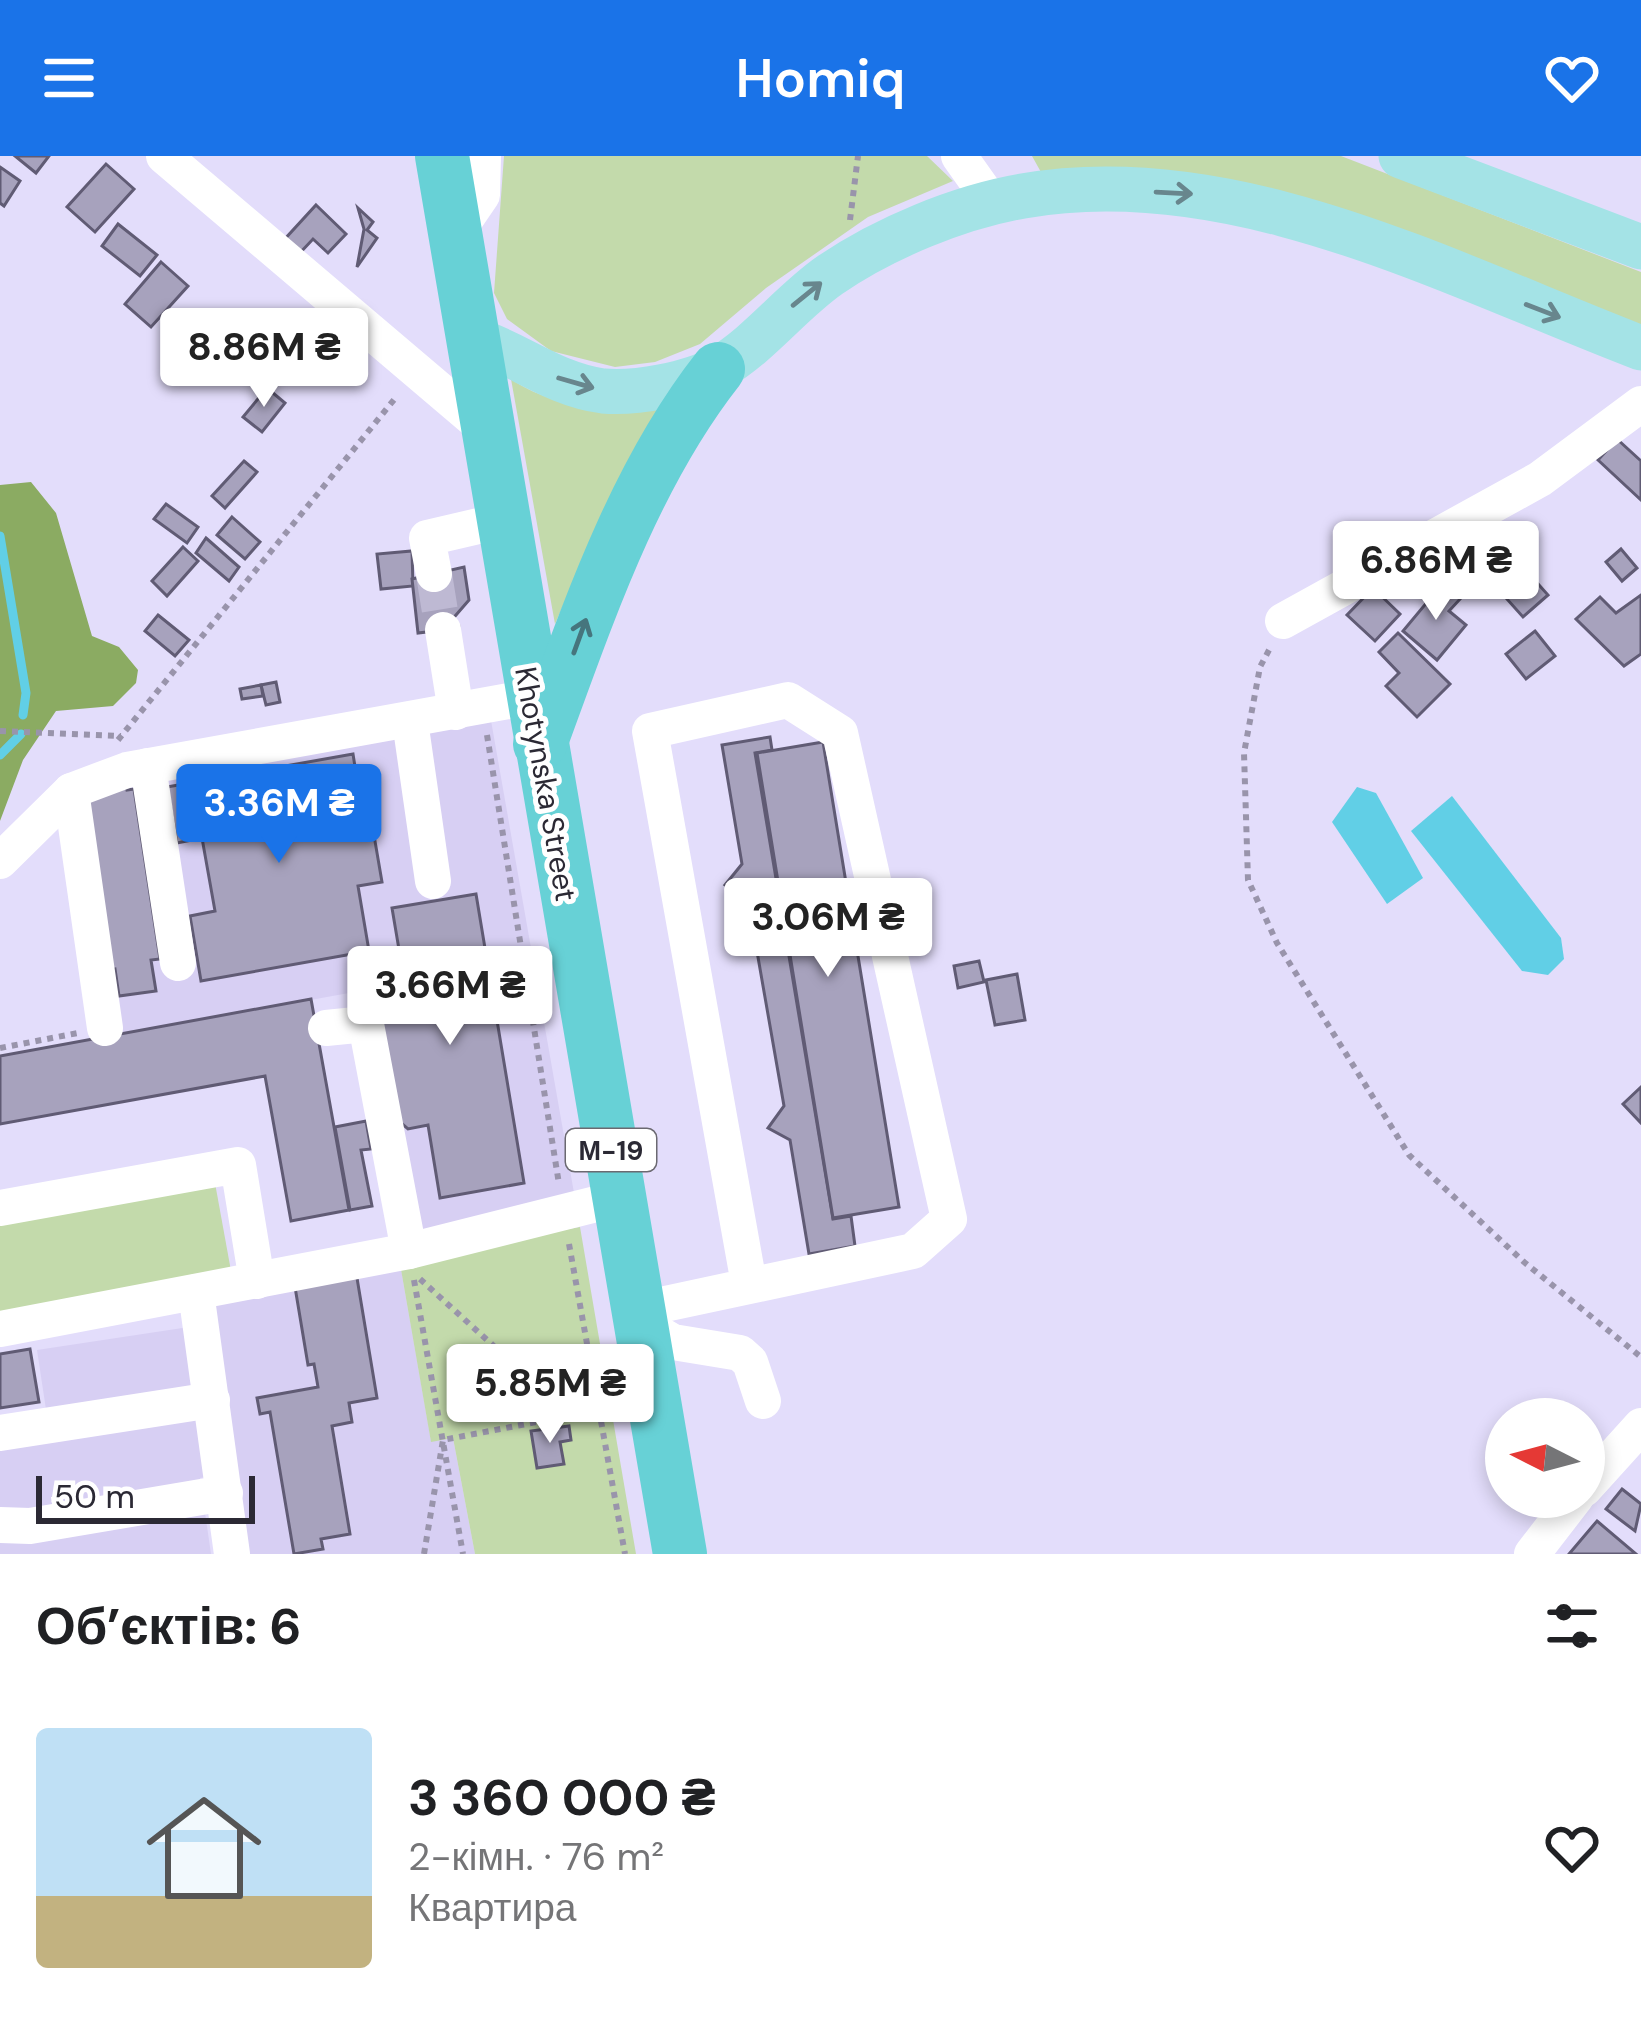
<!DOCTYPE html>
<html lang="uk">
<meta charset="utf-8">
<style>
:root{--surface:#fff;--page:#f2f2f2;--text:#202124;--muted:#757577;--line:#e0e0e0;--accent:#1a73e8}
body{margin:0;font-family:"DM Sans",sans-serif;background:var(--page);color:var(--text);height:100vh;display:flex;flex-direction:column;font-size:45px;white-space:nowrap}
*{box-sizing:border-box;margin:0}
p{font-size:39px;color:var(--muted)}
.icon{flex:none;width:66px;height:66px;fill:none;stroke:currentColor;stroke-width:2;stroke-linecap:round;stroke-linejoin:round}
.map{position:relative;height:1398px;overflow:hidden}
.details{display:flex;flex-direction:column;background:var(--surface);flex:1}
.details>*{flex:none}
.needle{width:78px;rotate:276deg}
.tools{position:absolute;left:1485px;top:1242px;display:grid;gap:24px}
.tools a{display:grid;place-items:center;width:120px;height:120px;border-radius:50%;background:var(--surface);box-shadow:0 6px 18px #0003;font-size:60px}
.scale{position:absolute;left:36px;bottom:30px;width:219px;box-sizing:border-box;padding-left:12px;border:6px solid #2b2934;border-top:0;font-size:33px;line-height:42px;white-space:nowrap;color:#2b2934;-webkit-text-stroke:9px #fff;paint-order:stroke}
.price{position:absolute;translate:-50% -102px;padding:0 27px;border-radius:12px;background:#fff;color:#222;font-size:39px;line-height:78px;filter:drop-shadow(0 3px 6px #0008)}
.price::after{content:'';position:absolute;left:50%;top:72px;width:36px;height:27px;margin-left:-18px;background:inherit;clip-path:polygon(0 0,100% 0,50% 100%)}
.price.on{background:var(--accent);color:#fff}
ul{padding:0;list-style:none}
li{display:flex;align-items:center;gap:36px;height:300px;padding:0 36px}
li+li{border-top:3px solid var(--line)}
li span{display:grid;place-items:center;flex:none;width:336px;height:240px;border-radius:12px;color:#555}
li>.icon{margin-inline-start:auto}
span .icon{width:144px;height:144px;fill:#fffc;stroke-width:1}
li b{font-size:51px}
h2{display:flex;justify-content:space-between;align-items:center;height:144px;padding:0 36px;font-size:51px}
header{display:flex;justify-content:space-between;align-items:center;height:156px;padding:0 36px;background:var(--accent);color:#fff;font-size:54px;font-weight:600}
.map>svg:first-child{display:block}
.built{fill:#d7cff3}
.green{fill:#c3daab}
.forest{fill:#8bab62}
.water{fill:#61cfe6}
.lines{fill:none;stroke-linecap:round;stroke-linejoin:round}
.stream{stroke:#61cfe6;stroke-width:9}
.building{fill:#a7a2bd;stroke:#605b74;stroke-width:3}
.minor-tunnel{stroke:#beb9d3;stroke-width:36;stroke-dasharray:36 18;stroke-linecap:butt}
.path{stroke:#9994ab;stroke-width:6;stroke-dasharray:6 6;stroke-linecap:butt}
.minor{stroke:#fff;stroke-width:36}
.major{stroke:#a4e3e6;stroke-width:45}
.highway{stroke:#67d1d6;stroke-width:54}
.oneway{stroke:#68868d}
.oneway2{stroke:#46757d}
.labels{text-anchor:middle;dominant-baseline:central;stroke-width:10;stroke-linejoin:round;paint-order:stroke}
.shield{fill:#fff;stroke:#6b6971;stroke-width:3}
.shield-label{font-size:27px;font-weight:bold;fill:#2b2934}
.street-label{font-size:30px;fill:#2b2934;stroke:#fff}
</style>
<header><svg class="icon" aria-label="menu" viewBox="0 0 24 24"><path d="M4 6h16M4 12h16M4 18h16"/></svg>Homiq<svg class="icon" aria-label="heart" viewBox="0 0 24 24"><path d="M12 20l-8-8c-3-5 5-10 8-4 3-6 11-1 8 4z"/></svg></header>
<div class="map">
<svg width="1641" height="1398" viewBox="0 0 1641 1398">
<rect width="100%" height="100%" fill="#e3ddfb"/>
<g class="built">
<path d="M 489,553 L 580,1071 L 418,1099 L 371,833 L 100,882 L 61,635 Z"/>
<path d="M 399,1102 L 431,1285 L 453,1282 L 475,1398 L 249,1398 L 211,1146 Z"/>
<path d="M 189,1171 L 211,1320 L 200,1322 L 211,1398 L 0,1398 L 0,1288 L 50,1280 L 37,1194 Z"/>
</g>
<g class="green">
<path d="M 504,0 L 927,0 L 953,25 L 868,61 L 766,132 L 700,188 L 655,206 L 615,211 L 551,195 L 507,163 L 494,137 Z"/>
<path d="M 1032,0 L 1341,0 L 1641,116 L 1641,178 L 1456,106 L 1042,18 Z"/>
<path d="M 511,223 C 563,258 613,249 673,244 L 605,352 L 555,468 Z"/>
<path d="M 215,1027 L 231,1115 L 0,1156 L 0,1065 Z"/>
<path d="M 580,1071 L 636,1398 L 475,1398 L 453,1282 L 431,1286 L 399,1102 Z"/>
</g>
<path class="forest" d="M 31,326 L 56,357 L 92,480 L 119,491 L 138,514 L 136,527 L 113,550 L 56,555 L 23,604 L 0,665 L 0,329 Z"/>
<g class="water">
<path d="M 1357,631 L 1376,637 L 1423,722 L 1387,748 L 1332,666 Z"/>
<path d="M 1452,640 L 1561,782 L 1564,803 L 1548,819 L 1522,815 L 1411,675 Z"/>
</g>
<g class="lines">
<g class="stream">
<path d="M 0,380 L 26,537 L 23,559"/>
<path d="M 0,599 L 21,578"/>
</g>
</g>
<g class="building">
<path d="M 15,0 L 49,0 L 36,17 Z"/>
<path d="M 106,8 L 134,33 L 95,76 L 67,51 Z"/>
<path d="M 0,11 L 20,25 L 4,50 L 0,47 Z"/>
<path d="M 316,49 L 346,78 L 328,97 L 313,83 L 298,99 L 283,85 Z"/>
<path d="M 358,52 L 373,66 L 367,74 L 377,82 L 357,111 L 364,73 Z"/>
<path d="M 118,68 L 157,99 L 140,120 L 102,90 Z"/>
<path d="M 161,106 L 188,130 L 151,171 L 125,148 Z"/>
<path d="M 270,194 L 288,211 L 274,226 L 257,208 Z"/>
<path d="M 267,232 L 285,247 L 262,276 L 243,261 Z"/>
<path d="M 1617,283 L 1641,305 L 1641,344 L 1598,304 Z"/>
<path d="M 244,305 L 257,316 L 225,352 L 212,340 Z"/>
<path d="M 166,348 L 198,371 L 187,387 L 154,363 Z"/>
<path d="M 232,361 L 260,386 L 245,403 L 217,379 Z"/>
<path d="M 206,382 L 239,411 L 229,425 L 196,397 Z"/>
<path d="M 1508,385 L 1527,412 L 1488,440 L 1469,413 Z"/>
<path d="M 183,391 L 198,405 L 167,440 L 152,425 Z"/>
<path d="M 1621,393 L 1637,412 L 1622,425 L 1606,406 Z"/>
<path d="M 412,395 L 413,430 L 381,433 L 377,398 Z"/>
<path d="M 464,411 L 469,444 L 443,474 L 418,477 L 412,423 Z"/>
<path d="M 1531,420 L 1548,439 L 1523,461 L 1506,442 Z"/>
<path d="M 1443,427 L 1461,442 L 1449,455 L 1466,469 L 1437,504 L 1403,475 Z"/>
<path d="M 1373,432 L 1400,458 L 1375,485 L 1347,459 Z"/>
<path d="M 1641,439 L 1641,498 L 1624,510 L 1576,463 L 1600,441 L 1616,457 Z"/>
<path d="M 158,459 L 189,484 L 175,500 L 145,475 Z"/>
<path d="M 1535,475 L 1555,500 L 1526,523 L 1506,498 Z"/>
<path d="M 1398,477 L 1450,528 L 1417,561 L 1386,530 L 1399,517 L 1379,496 Z"/>
<path d="M 276,526 L 280,546 L 266,549 L 261,529 Z"/>
<path d="M 261,529 L 263,540 L 242,543 L 240,533 Z"/>
<path d="M 770,581 L 772,594 L 755,597 L 833,1063 L 851,1060 L 855,1090 L 809,1098 L 790,984 L 768,972 L 784,950 L 748,744 L 725,729 L 742,708 L 722,589 Z"/>
<path d="M 823,586 L 899,1051 L 833,1062 L 757,597 Z"/>
<path d="M 353,598 L 359,636 L 340,639 L 343,661 L 370,656 L 382,726 L 358,730 L 369,795 L 201,825 L 190,760 L 215,755 L 202,682 L 177,687 L 167,631 Z"/>
<path d="M 126,628 L 127,634 L 134,633 L 160,803 L 151,804 L 156,835 L 119,840 L 115,813 L 109,814 L 82,643 Z"/>
<path d="M 476,738 L 524,1027 L 440,1042 L 428,969 L 408,973 L 394,961 L 373,841 L 406,835 L 392,752 Z"/>
<path d="M 979,805 L 984,826 L 958,832 L 954,810 Z"/>
<path d="M 1017,818 L 1025,864 L 995,869 L 986,824 Z"/>
<path d="M 311,843 L 349,1054 L 291,1065 L 265,920 L 0,968 L 0,900 Z"/>
<path d="M 1641,931 L 1641,967 L 1623,948 Z"/>
<path d="M 366,965 L 371,993 L 361,994 L 372,1050 L 350,1054 L 335,971 Z"/>
<path d="M 355,1110 L 377,1242 L 349,1247 L 352,1266 L 332,1270 L 350,1378 L 321,1383 L 323,1393 L 294,1398 L 270,1256 L 260,1258 L 257,1242 L 318,1231 L 314,1208 L 308,1209 L 295,1131 Z"/>
<path d="M 30,1193 L 39,1246 L 0,1252 L 0,1198 Z"/>
<path d="M 569,1270 L 571,1284 L 560,1286 L 564,1308 L 537,1312 L 531,1275 Z"/>
<path d="M 1622,1333 L 1641,1348 L 1635,1375 L 1606,1353 Z"/>
<path d="M 1597,1365 L 1636,1398 L 1569,1398 Z"/>
</g>
<g class="lines">
<path class="minor-tunnel" d="M 434,418 L 443,474"/>
<g class="path">
<path d="M 850,64 L 858,0"/>
<path d="M 1269,494 L 1260,511 L 1244,597 L 1248,724 L 1277,787 L 1409,999 L 1524,1106 L 1641,1201"/>
<path d="M 0,575 L 121,580"/>
<path d="M 487,579 L 559,1028"/>
<path d="M 118,584 L 397,240"/>
<path d="M 0,892 L 78,877"/>
<path d="M 569,1088 L 625,1398"/>
<path d="M 420,1123 L 530,1223 L 596,1253"/>
<path d="M 414,1124 L 463,1398"/>
<path d="M 424,1398 L 443,1284 L 599,1254"/>
</g>
<g class="minor">
<path d="M 164,0 L 483,271"/>
<path d="M 959,0 L 993,48"/>
<path d="M 454,80 L 482,39 L 483,0"/>
<path d="M 434,418 L 427,382 L 500,365"/>
<path d="M 1283,465 L 1540,323 L 1641,248"/>
<path d="M 443,474 L 456,556"/>
<path d="M 410,565 L 433,725"/>
<path d="M 148,610 L 178,807"/>
<path d="M 71,635 L 105,872"/>
<path d="M 0,705 L 71,635 L 127,614 L 531,541"/>
<path d="M 326,872 L 366,868 L 409,1095"/>
<path d="M 0,1052 L 238,1009 L 257,1125"/>
<path d="M 196,1136 L 232,1398"/>
<path d="M 637,1154 L 913,1095 L 949,1063 L 840,577 L 788,544 L 650,575 L 749,1128"/>
<path d="M 639,1166 L 673,1186 L 740,1197 L 750,1206 L 763,1245"/>
<path d="M 0,1173 L 409,1095 L 620,1042"/>
<path d="M 0,1277 L 212,1244"/>
<path d="M 1584,1333 L 1641,1270"/>
<path d="M 0,1369 L 30,1370 L 225,1337"/>
<path d="M 1532,1398 L 1576,1341"/>
</g>
<g class="major">
<path d="M 1401,0 L 1641,91"/>
<path d="M 470,182 C 516,196 554,229 603,235 C 635,238 690,228 719,212 C 759,189 791,146 830,119 C 884,82 959,51 1023,40 C 1234,3 1448,118 1641,192"/>
</g>
<g class="highway">
<path d="M 442,0 L 680,1398"/>
<path d="M 540,588 C 587,460 633,321 718,213"/>
</g>
</g>
<defs><path id="oneway-shaft" d="M-6 0H5M1.5-3L5.5 0L1.5 3" fill="none" stroke-width="1.6" stroke-linecap="round" stroke-linejoin="round" transform="scale(3)"/></defs>
<g class="oneway">
<use href="#oneway-shaft" transform="translate(1174 37) rotate(3)"/>
<use href="#oneway-shaft" transform="translate(807 138) rotate(-39)"/>
<use href="#oneway-shaft" transform="translate(1543 155) rotate(21)"/>
<use href="#oneway-shaft" transform="translate(576 227) rotate(16)"/>
</g>
<use class="oneway2" href="#oneway-shaft" transform="translate(580 480) rotate(-70)"/>
<g class="labels">
<rect class="shield" x="566" y="973" width="90" height="42" rx="9"/>
<g class="shield-label">
<text x="611" y="994">М-19</text>
</g>
<g class="street-label">
<text transform="translate(546 628) rotate(80)">Khotynska Street</text>
</g>
</g>
</svg>
<div class="tools">
<a><svg class="needle" viewBox="-14 -14 28 28"><path d="M0-13l5 13h-10z" fill="#e53935"/><path d="M0 13l5-13h-10z" fill="#757577"/></svg></a>
</div>
<div class="scale">50 m</div>
<b class="price" style="left:264px;top:254px">8.86M ₴</b>
<b class="price" style="left:1436px;top:467px">6.86M ₴</b>
<b class="price on" style="left:279px;top:710px">3.36M ₴</b>
<b class="price" style="left:828px;top:824px">3.06M ₴</b>
<b class="price" style="left:450px;top:892px">3.66M ₴</b>
<b class="price" style="left:550px;top:1290px">5.85M ₴</b>
</div>
<section class="details">
<h2>Об’єктів: 6<svg class="icon" aria-label="filters" viewBox="0 0 24 24"><path d="M4 7h16M4 17h16"/><circle cx="9" cy="7" r="2"/><circle cx="15" cy="17" r="2"/></svg></h2>
<ul>
<li><span style="background:linear-gradient(#bfe0f5 70%,#c2b280 0)"><svg class="icon" aria-label="home" viewBox="0 0 24 24"><path d="M3 11l9-7 9 7M6 9v11h12V9"/></svg></span><div><b>3 360 000 ₴</b><p>2-кімн. · 76 m²</p><p>Квартира</p></div><svg class="icon" aria-label="heart" viewBox="0 0 24 24"><path d="M12 20l-8-8c-3-5 5-10 8-4 3-6 11-1 8 4z"/></svg></li>
</ul>
</section>
